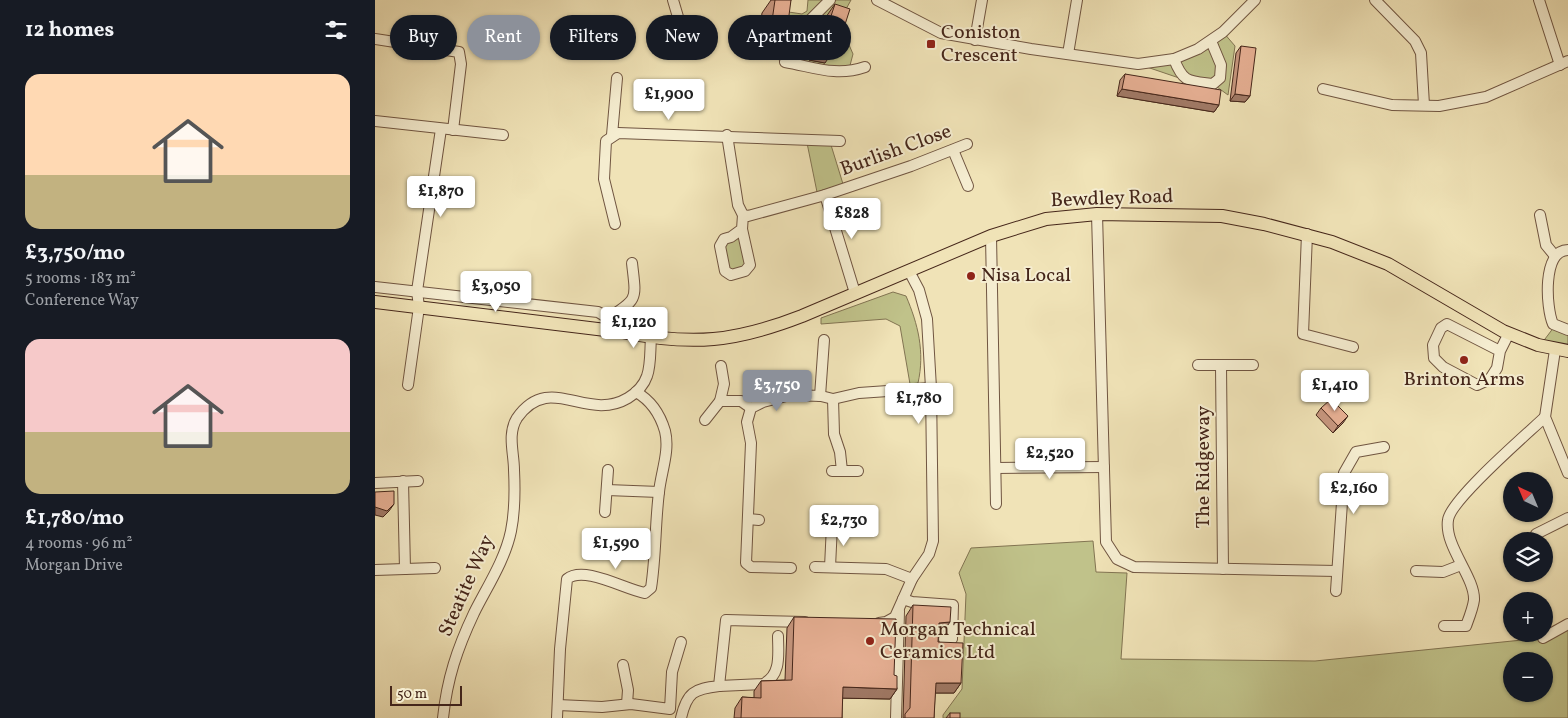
<!DOCTYPE html>
<meta charset="utf-8">
<style>
:root{--surface:#171b24;--page:#242831;--text:#f1f3f6;--muted:#9ea1a6;--accent:#8c9099}
body{margin:0;font-family:Vollkorn,serif;background:var(--page);color:var(--text);height:100vh;display:flex;flex-direction:column;font-size:19px;white-space:nowrap}
*{box-sizing:border-box;margin:0}
p{font-size:16px;color:var(--muted)}
.icon{flex:none;width:28px;height:28px;fill:none;stroke:currentColor;stroke-width:2;stroke-linecap:round;stroke-linejoin:round}
.map{position:relative;flex:1;overflow:hidden}
.panel{display:flex;flex-direction:column;background:var(--surface);width:375px}
.panel>*{flex:none}
.top-card{position:absolute;left:15px;top:15px;width:475px;height:45px;display:flex;gap:10px}
.needle{width:32px;rotate:316deg}
.tools{position:absolute;left:1128px;top:472px;display:grid;gap:10px}
.tools a{display:grid;place-items:center;width:50px;height:50px;border-radius:50%;background:var(--surface);box-shadow:0 1px 4px #0004;font-size:25px}
.scale{position:absolute;left:15px;bottom:12px;width:72px;box-sizing:border-box;padding-left:5px;border:2px solid #45261a;border-top:0;font-size:14px;line-height:18px;white-space:nowrap;color:#45261a;-webkit-text-stroke:4px #f5edd0;paint-order:stroke}
.price{position:absolute;translate:-50% -42px;padding:0 11px;border-radius:5px;background:#fff;color:#222;font-size:16px;line-height:32px;filter:drop-shadow(0 1px 2px #0008)}
.price::after{content:'';position:absolute;left:50%;top:30px;width:15px;height:11px;margin-left:-8px;background:inherit;clip-path:polygon(0 0,100% 0,50% 100%)}
.price.on{background:var(--accent);color:#fff}
ul{padding:0;list-style:none}
li{display:grid;align-content:center;gap:10px;height:265px;padding:0 25px}
li span{display:grid;place-items:center;height:155px;border-radius:15px;color:#555}
li>.icon{margin-inline-start:auto}
span .icon{width:90px;height:90px;fill:#fffc;stroke-width:1}
li b{font-size:21px}
h2{display:flex;justify-content:space-between;align-items:center;height:60px;padding:0 25px;font-size:21px}
.tag{padding:0 18px;border-radius:22px;background:var(--surface);box-shadow:0 1px 4px #0004;font-size:18px;line-height:45px}
.tag.on{background:var(--accent);color:#fff}
main{display:flex;flex:1;min-height:0}
.map>svg:first-child{display:block}
.green{fill:#c0c28a;stroke:#827452;fill-rule:evenodd}
.lines{fill:none;stroke-linecap:round;stroke-linejoin:round}
.minor-casing{stroke:#705541;stroke-width:12}
.major-casing{stroke:#45261a;stroke-width:14}
.minor{stroke:#f5edd0;stroke-width:10}
.major{stroke:#f0e3b7;stroke-width:12}
.wall{fill:#c6967e;stroke:#45261a}
.shaded-wall{fill:#a17a67;stroke:#45261a}
.building{fill:#e6af93;stroke:#45261a}
.poi-dot{fill:#8f2418;stroke:#f5edd0;stroke-width:2}
.labels{text-anchor:middle;dominant-baseline:central;stroke-width:4;stroke-linejoin:round;paint-order:stroke}
.poi-label{font-size:20px;fill:#45261a;stroke:#f5edd0;text-anchor:start}
.street-label{font-size:20px;fill:#45261a;stroke:#f5edd0}
</style>
<main>
<section class="panel">
<h2>12 homes<svg class="icon" aria-label="filters" viewBox="0 0 24 24"><path d="M4 7h16M4 17h16"/><circle cx="9" cy="7" r="2"/><circle cx="15" cy="17" r="2"/></svg></h2>
<ul>
<li><span style="background:linear-gradient(#ffd9b3 65%,#c2b280 0)"><svg class="icon" aria-label="home" viewBox="0 0 24 24"><path d="M3 11l9-7 9 7M6 9v11h12V9"/></svg></span><div><b>£3,750/mo</b><p>5 rooms · 183 m²</p><p>Conference Way</p></div></li>
<li><span style="background:linear-gradient(#f6c9c9 60%,#c2b280 0)"><svg class="icon" aria-label="home" viewBox="0 0 24 24"><path d="M3 11l9-7 9 7M6 9v11h12V9"/></svg></span><div><b>£1,780/mo</b><p>4 rooms · 96 m²</p><p>Morgan Drive</p></div></li>
</ul>
</section>
<div class="map">
<svg width="1193" height="718" viewBox="0 0 1193 718">
<rect width="100%" height="100%" fill="#f0e3b7"/>
<filter id="stains"><feTurbulence type="fractalNoise" baseFrequency=".004" numOctaves="4"/><feColorMatrix values="0 0 0 0 .2 0 0 0 0 .09 0 0 0 0 .02 0 0 0 .5 -.17"/></filter>
<radialGradient id="worn" r=".72"><stop offset=".6" stop-color="#630" stop-opacity="0"/><stop offset="1" stop-color="#630" stop-opacity=".3"/></radialGradient>
<g class="green">
<path d="M 433,0 L 476,0 L 464,22 L 478,54 L 473,73 L 410,62 L 399,58 L 407,11 L 427,14 L 432,11 Z"/>
<path d="M 848,32 L 860,46 L 853,95 L 838,84 L 813,81 L 763,64 L 783,63 Z"/>
<path d="M 432,143 L 456,145 L 468,184 L 442,192 Z"/>
<path d="M 367,229 L 375,265 L 356,275 L 346,242 Z"/>
<path d="M 518,292 L 531,296 C 543,324 550,352 543,383 L 535,384 L 525,326 L 511,319 L 446,324 L 446,318 Z"/>
<path d="M 1179,327 L 1193,333 L 1193,348 L 1167,343 Z"/>
<path d="M 718,541 L 721,572 L 752,573 L 746,659 L 940,661 L 1167,638 L 1193,624 L 1193,718 L 568,718 L 568,715 L 587,689 L 591,594 L 584,573 L 596,548 ZM 1136,661 L 1169,661 L 1169,694 L 1136,694 Z"/>
</g>
<g class="lines">
<defs>
<g id="minor">
<path d="M 298,0 L 311,44"/>
<path d="M 455,0 L 423,32 L 410,62 C 439,67 461,77 490,67"/>
<path d="M 502,0 L 566,33 L 656,49 L 763,64 L 799,59 L 823,49 L 848,32 L 880,0"/>
<path d="M 1000,0 L 1040,41 L 1046,53 L 1049,105"/>
<path d="M 1164,0 L 1185,65"/>
<path d="M 0,39 L 84,52 L 86,64 L 78,130"/>
<path d="M 600,40 L 607,0"/>
<path d="M 693,54 L 702,0"/>
<path d="M 799,59 C 808,83 814,81 838,84 L 845,78 L 846,65 L 836,41"/>
<path d="M 948,89 L 1017,105 L 1064,106 L 1111,97 L 1193,61"/>
<path d="M 0,121 L 128,135"/>
<path d="M 237,135 L 242,78"/>
<path d="M 352,135 L 363,205 L 368,215 L 373,216 L 450,195 L 536,166 L 592,144"/>
<path d="M 578,150 L 593,186"/>
<path d="M 450,195 L 480,293"/>
<path d="M 722,214 L 731,542 L 742,559 L 759,567 L 962,571"/>
<path d="M 1165,215 L 1171,245 L 1180,256"/>
<path d="M 240,224 L 229,179 L 231,141 L 243,133 L 465,141"/>
<path d="M 367,229 L 356,237 L 349,239 L 345,246 L 350,271 L 356,275 L 370,271 L 375,265 L 367,229 L 368,215"/>
<path d="M 932,234 L 928,334 L 978,347"/>
<path d="M 616,236 L 621,504"/>
<path d="M 1193,250 C 1167,250 1171,308 1178,324 L 1193,330"/>
<path d="M 0,287 L 223,312 L 233,318 L 247,332"/>
<path d="M 233,318 C 264,299 261,299 257,263"/>
<path d="M 1180,350 L 1170,417 L 1193,473"/>
<path d="M 1125,351 L 1072,324 L 1066,328 L 1058,345 L 1059,358 L 1068,367 L 1102,385 L 1115,379 L 1122,368 L 1125,351 L 1134,333"/>
<path d="M 823,365 L 878,365"/>
<path d="M 846,366 L 848,569"/>
<path d="M 33,385 L 44,307 L 42,291 L 66,129"/>
<path d="M 445,396 L 449,340"/>
<path d="M 345,401 L 349,384 L 346,366"/>
<path d="M 330,420 L 345,401 L 366,401 L 376,408"/>
<path d="M 621,468 L 729,467"/>
<path d="M 457,471 L 467,471 L 465,452 L 459,434 L 458,399"/>
<path d="M 467,471 L 483,471"/>
<path d="M 28,481 L 30,569"/>
<path d="M 0,483 L 43,481"/>
<path d="M 232,490 L 284,492"/>
<path d="M 230,512 L 233,470"/>
<path d="M 373,519 L 384,520"/>
<path d="M 1161,534 L 1193,518"/>
<path d="M 440,567 L 511,569 L 537,579"/>
<path d="M 455,567 L 457,525"/>
<path d="M 416,568 L 376,567 L 371,563 L 376,443 L 372,422 L 376,408 L 388,402 L 415,395 L 446,396 L 458,399 L 484,393 L 556,388"/>
<path d="M 0,570 L 60,568"/>
<path d="M 1041,571 L 1068,572 L 1086,565"/>
<path d="M 961,591 L 969,473 L 981,452 L 1009,447"/>
<path d="M 528,599 L 537,602 L 578,605 L 577,639 L 569,639"/>
<path d="M 504,623 L 511,622 L 520,617 L 537,579 L 554,554 L 558,541 L 556,388 L 552,319 L 544,290 L 534,271"/>
<path d="M 1069,626 L 1091,626 C 1094,618 1098,608 1099,600 C 1100,577 1069,546 1073,520 C 1075,500 1152,434 1170,417"/>
<path d="M 1168,638 L 1193,624"/>
<path d="M 248,665 L 253,690 L 252,704"/>
<path d="M 344,686 L 388,684 C 407,675 403,653 403,636"/>
<path d="M 183,705 L 227,707 L 256,704 L 295,709 L 297,672 L 306,642"/>
<path d="M 68,718 C 72,679 82,649 99,613 C 112,587 130,560 136,531 C 140,511 140,490 139,470 C 139,453 132,434 142,418 C 175,371 211,423 253,398 C 261,393 269,385 272,376 C 276,365 275,350 276,338"/>
<path d="M 182,718 L 185,649 L 192,579 C 209,565 251,590 270,593 L 276,588 C 281,556 280,524 284,492 C 286,472 295,451 290,431 C 285,414 277,401 261,392"/>
<path d="M 306,718 C 312,692 319,689 344,686 L 351,620 L 430,622"/>
<path d="M 521,718 L 524,611"/>
</g>
<path id="major" d="M 0,302 L 247,332 C 318,346 360,342 427,316 L 616,236 L 671,219 L 722,214 L 847,216 L 889,224 L 957,242 L 1013,264 L 1128,331 L 1163,345 L 1193,351"/>
</defs>
<use href="#minor" class="minor-casing"/>
<use href="#major" class="major-casing"/>
<use href="#minor" class="minor"/>
<use href="#major" class="major"/>
</g>
<g class="wall">
<path d="M 396,0 L 416,0 L 397,57 L 381,55 L 387,13 Z"/>
<path d="M 460,4 L 450,63 L 434,60 L 446,24 Z"/>
<path d="M 866,46 L 875,96 L 870,102 L 855,101 L 861,53 Z"/>
<path d="M 750,74 L 844,105 L 839,112 L 742,96 L 745,80 Z"/>
<path d="M 946,408 L 968,423 L 958,433 L 941,415 Z"/>
<path d="M 538,605 L 568,632 L 563,633 L 563,642 L 586,683 L 579,693 L 560,693 L 559,718 L 528,718 L 531,616 Z"/>
<path d="M 419,617 L 519,675 L 522,689 L 515,699 L 467,698 L 467,718 L 359,718 L 360,708 L 367,697 L 379,698 L 379,691 L 386,681 L 410,680 L 412,628 Z"/>
<path d="M 575,713 L 585,718 L 571,718 Z"/>
</g>
<g class="shaded-wall">
<path d="M 395,35 L 411,38 L 397,57 L 381,55 Z"/>
<path d="M 448,40 L 464,43 L 450,63 L 434,60 Z"/>
<path d="M 747,89 L 844,105 L 839,112 L 742,96 Z"/>
<path d="M 860,94 L 875,96 L 870,102 L 855,101 Z"/>
<path d="M 973,416 L 968,423 L 958,433 L 963,426 Z"/>
<path d="M 19,504 L 14,511 L 8,517 L 0,515 L 0,507 Z"/>
<path d="M 575,622 L 568,632 L 557,633 L 564,623 Z"/>
<path d="M 561,683 L 586,683 L 579,693 L 553,693 Z"/>
<path d="M 468,687 L 522,689 L 515,699 L 461,698 Z"/>
</g>
<g class="building">
<path d="M 400,0 L 416,0 L 411,38 L 395,35 Z"/>
<path d="M 460,4 L 475,9 L 464,43 L 448,40 Z"/>
<path d="M 866,46 L 881,48 L 875,96 L 860,94 Z"/>
<path d="M 750,74 L 846,90 L 844,105 L 747,89 Z"/>
<path d="M 956,399 L 973,416 L 963,426 L 946,408 Z"/>
<path d="M 19,491 L 19,504 L 12,511 L 0,507 L 0,492 Z"/>
<path d="M 538,605 L 576,607 L 575,622 L 564,623 L 563,642 L 588,643 L 586,683 L 561,683 L 559,718 L 530,718 L 530,714 L 535,708 Z"/>
<path d="M 419,617 L 521,619 L 519,675 L 522,676 L 522,689 L 468,687 L 467,718 L 366,718 L 367,697 L 386,698 L 386,681 L 417,680 Z"/>
<rect x="575" y="713" width="10" height="5"/>
</g>
<g class="poi-dot">
<rect x="551" y="39" width="10" height="10" rx="2.5"/>
<circle cx="596" cy="276" r="5"/>
<circle cx="1089" cy="360" r="5"/>
<circle cx="495" cy="641" r="5"/>
</g>
<g class="labels">
<g class="poi-label">
<text x="566" y="33">Coniston<tspan x="566" dy="23">Crescent</tspan></text>
<text x="606" y="276">Nisa Local</text>
<text x="1089" y="380" text-anchor="middle">Brinton Arms</text>
<text x="505" y="630">Morgan Technical<tspan x="505" dy="23">Ceramics Ltd</tspan></text>
</g>
<g class="street-label">
<text transform="translate(521 151) rotate(-20)">Burlish Close</text>
<text transform="translate(737 199) rotate(-2)">Bewdley Road</text>
<text transform="translate(829 467) rotate(-90)">The Ridgeway</text>
<text transform="translate(92 586) rotate(-66)">Steatite Way</text>
</g>
</g>
<rect width="100%" height="100%" filter="url(#stains)"/>
<rect width="100%" height="100%" fill="url(#worn)"/>
</svg>
<div class="tools">
<a><svg class="needle" viewBox="-14 -14 28 28"><path d="M0-13l5 13h-10z" fill="#e53935"/><path d="M0 13l5-13h-10z" fill="#9ea1a6"/></svg></a>
<a><svg class="icon" aria-label="layers" viewBox="0 0 24 24"><path d="M12 4l9 5-9 5-9-5zM3 14l9 5 9-5"/></svg></a>
<a>+</a>
<a>−</a>
</div>
<div class="scale">50 m</div>
<b class="price" style="left:294px;top:121px">£1,900</b>
<b class="price" style="left:66px;top:218px">£1,870</b>
<b class="price" style="left:477px;top:240px">£828</b>
<b class="price" style="left:121px;top:313px">£3,050</b>
<b class="price" style="left:259px;top:349px">£1,120</b>
<b class="price on" style="left:402px;top:412px">£3,750</b>
<b class="price" style="left:960px;top:412px">£1,410</b>
<b class="price" style="left:544px;top:425px">£1,780</b>
<b class="price" style="left:675px;top:480px">£2,520</b>
<b class="price" style="left:979px;top:515px">£2,160</b>
<b class="price" style="left:469px;top:547px">£2,730</b>
<b class="price" style="left:241px;top:570px">£1,590</b>
<div class="top-card">
<a class="tag">Buy</a>
<a class="tag on">Rent</a>
<a class="tag">Filters</a>
<a class="tag">New</a>
<a class="tag">Apartment</a>
</div>
</div>
</main>
